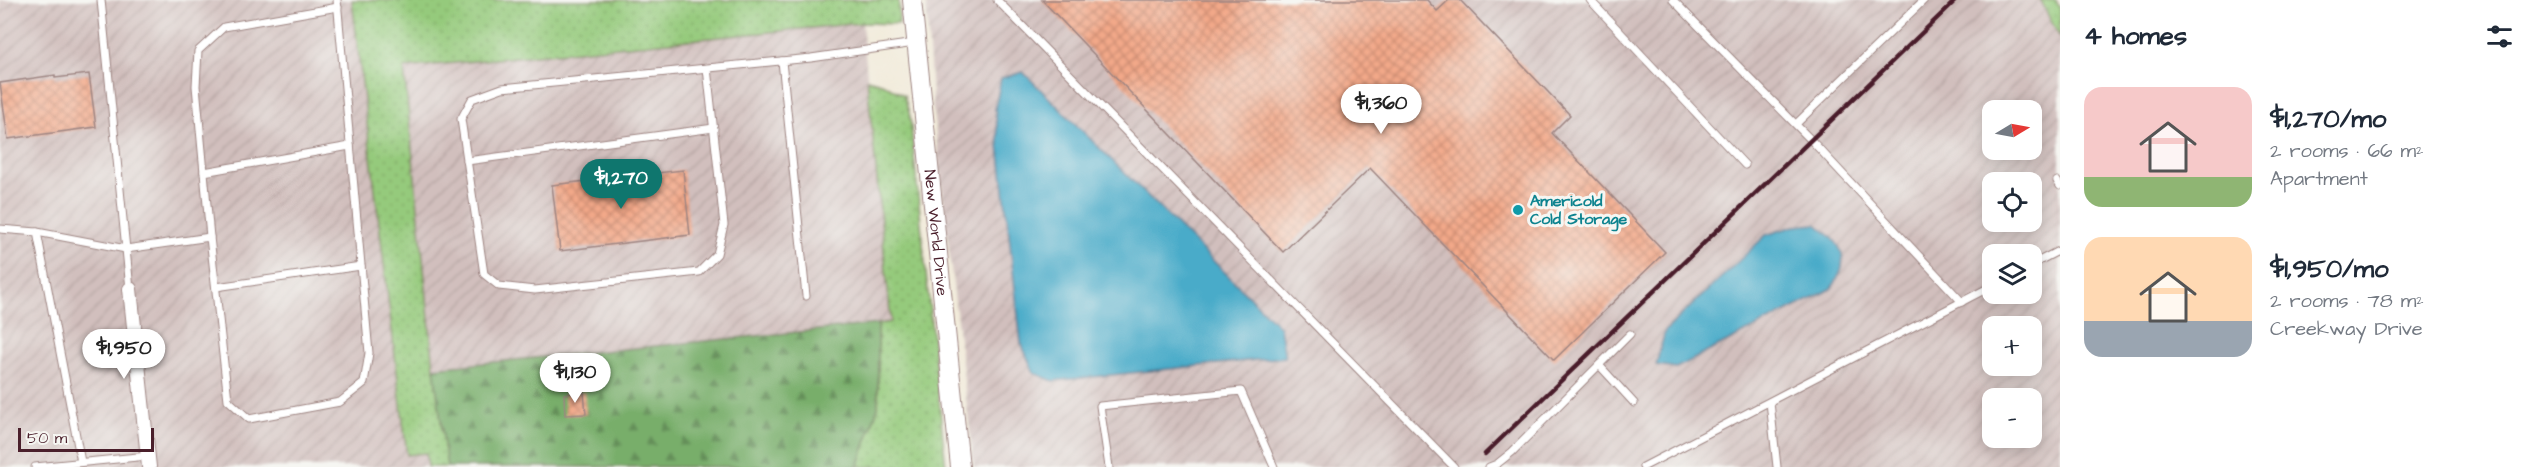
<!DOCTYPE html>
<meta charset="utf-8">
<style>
:root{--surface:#fff;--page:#f2f2f3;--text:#1f2937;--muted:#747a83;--accent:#0f766e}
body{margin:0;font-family:"Architects Daughter",sans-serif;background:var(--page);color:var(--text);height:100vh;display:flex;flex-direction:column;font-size:22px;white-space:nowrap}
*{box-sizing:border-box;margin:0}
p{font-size:20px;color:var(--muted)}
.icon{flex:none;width:33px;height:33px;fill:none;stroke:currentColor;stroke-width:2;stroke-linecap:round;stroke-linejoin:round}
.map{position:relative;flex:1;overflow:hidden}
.details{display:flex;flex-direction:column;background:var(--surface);width:480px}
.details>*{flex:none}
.needle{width:39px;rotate:80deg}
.fabs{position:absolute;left:1982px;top:100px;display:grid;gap:12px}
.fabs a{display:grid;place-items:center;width:60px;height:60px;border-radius:12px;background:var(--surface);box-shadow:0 3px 15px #0003;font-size:30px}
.scale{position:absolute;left:18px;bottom:15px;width:136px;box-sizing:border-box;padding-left:6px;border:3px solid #4a1f2b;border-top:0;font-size:16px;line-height:21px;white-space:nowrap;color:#4a1f2b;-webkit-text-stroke:4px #f6f6f2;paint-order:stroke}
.price{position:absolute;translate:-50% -51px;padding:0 14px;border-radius:21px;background:#fff;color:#222;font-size:20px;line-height:39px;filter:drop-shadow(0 2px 3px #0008)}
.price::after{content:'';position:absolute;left:50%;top:36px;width:18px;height:14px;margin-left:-9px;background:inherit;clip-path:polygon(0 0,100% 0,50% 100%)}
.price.active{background:var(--accent);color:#fff}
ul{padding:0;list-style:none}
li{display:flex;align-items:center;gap:18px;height:150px;padding:0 24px}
li span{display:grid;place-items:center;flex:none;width:168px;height:120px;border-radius:18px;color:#555}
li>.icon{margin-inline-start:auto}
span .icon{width:72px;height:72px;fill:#fffc;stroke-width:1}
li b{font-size:26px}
h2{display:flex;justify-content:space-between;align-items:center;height:72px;padding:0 24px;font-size:26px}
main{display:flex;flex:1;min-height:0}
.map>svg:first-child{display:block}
.industrial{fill:url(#industrial-furrows);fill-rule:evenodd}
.grass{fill:url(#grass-dots);stroke:#707453;stroke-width:1.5}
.forest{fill:url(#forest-firs);stroke:#61664b;stroke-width:1.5}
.water{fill:#4aabc9;stroke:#4a657a;stroke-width:1.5}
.building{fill:url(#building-cross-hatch)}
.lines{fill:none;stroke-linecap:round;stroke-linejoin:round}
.service-casing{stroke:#9e8582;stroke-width:9}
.minor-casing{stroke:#9e8582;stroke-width:16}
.tertiary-casing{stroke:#9e8582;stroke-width:20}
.service{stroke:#fff;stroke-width:7}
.minor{stroke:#fff;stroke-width:14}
.tertiary{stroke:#fff;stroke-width:18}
.rail{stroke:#4a1f2b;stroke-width:4.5}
.culture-dot{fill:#0f9aa8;stroke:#f6f6f2;stroke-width:2}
.labels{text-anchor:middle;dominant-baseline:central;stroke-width:6;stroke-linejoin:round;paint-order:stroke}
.culture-label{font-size:16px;font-weight:bold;fill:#0d838f;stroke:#f6f6f2;text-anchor:start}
.street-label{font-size:16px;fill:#4a1f2b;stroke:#f6f6f2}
</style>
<main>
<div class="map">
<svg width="2060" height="467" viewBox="0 0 2060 467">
<defs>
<pattern id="industrial-furrows" width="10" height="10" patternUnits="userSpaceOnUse" patternTransform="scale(1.5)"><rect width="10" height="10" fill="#d1bfbd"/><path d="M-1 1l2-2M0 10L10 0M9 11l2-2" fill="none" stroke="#b5a4a3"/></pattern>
<pattern id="grass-dots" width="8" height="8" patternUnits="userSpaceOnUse" patternTransform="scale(1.5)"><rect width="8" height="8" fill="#95ca7b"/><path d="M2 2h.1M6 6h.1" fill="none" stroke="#82ad6a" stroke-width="1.8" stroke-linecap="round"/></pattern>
<pattern id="forest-firs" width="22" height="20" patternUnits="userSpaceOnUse" patternTransform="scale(1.5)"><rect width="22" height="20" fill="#78ae6b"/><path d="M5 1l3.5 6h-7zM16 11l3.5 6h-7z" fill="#648d58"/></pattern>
<pattern id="building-cross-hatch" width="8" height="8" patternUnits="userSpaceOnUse" patternTransform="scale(1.5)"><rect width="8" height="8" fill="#f3a989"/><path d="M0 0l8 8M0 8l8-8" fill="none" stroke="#c78970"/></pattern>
</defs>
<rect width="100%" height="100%" fill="#f6f6f2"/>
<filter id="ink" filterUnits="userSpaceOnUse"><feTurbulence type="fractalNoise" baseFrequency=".0167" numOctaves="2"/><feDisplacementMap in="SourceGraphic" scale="12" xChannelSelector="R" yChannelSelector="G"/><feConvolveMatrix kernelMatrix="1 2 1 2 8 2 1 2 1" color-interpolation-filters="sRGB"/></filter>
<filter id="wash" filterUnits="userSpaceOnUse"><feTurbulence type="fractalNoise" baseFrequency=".008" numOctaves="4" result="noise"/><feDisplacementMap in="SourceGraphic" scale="24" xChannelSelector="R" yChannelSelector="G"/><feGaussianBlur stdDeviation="1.35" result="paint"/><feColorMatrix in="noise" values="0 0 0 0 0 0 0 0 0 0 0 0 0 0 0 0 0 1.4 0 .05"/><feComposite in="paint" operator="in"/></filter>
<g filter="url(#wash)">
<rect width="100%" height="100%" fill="#f2ebda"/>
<g class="industrial">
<path d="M 0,0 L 352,0 L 407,454 L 427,453 L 428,467 L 0,467 Z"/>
<path d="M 926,0 L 2040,0 L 2060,38 L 2060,467 L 974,467 L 933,110 ZM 1992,111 L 2031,111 L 2031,150 L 1992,150 ZM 1992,183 L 2031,183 L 2031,222 L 1992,222 ZM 1992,255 L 2031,255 L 2031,294 L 1992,294 ZM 1992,327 L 2031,327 L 2031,366 L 1992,366 ZM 1992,399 L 2031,399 L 2031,438 L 1992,438 Z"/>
<path d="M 862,23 L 891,323 L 434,368 L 404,68 Z"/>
</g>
<g class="grass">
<path d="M 352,0 L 899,0 L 899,24 L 862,23 L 404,68 L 434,368 L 447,467 L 428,467 L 426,453 L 407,455 Z"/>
<path d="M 2040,0 L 2056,0 L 2060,9 L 2060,38 Z"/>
<path d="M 867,79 L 882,83 L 904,95 L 910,116 L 946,467 L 858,467 L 878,407 L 878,324 L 891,322 Z"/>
</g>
<path class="forest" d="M 878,324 L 878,407 L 858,467 L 447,467 L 434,368 Z"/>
<g class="water">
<path d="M 1023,72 L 1280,327 L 1285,357 L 1053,381 L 1034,373 L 1021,343 L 995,109 L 1001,78 Z"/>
<path d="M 1816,224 C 1842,243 1853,259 1831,289 L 1676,368 L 1656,365 L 1665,331 L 1766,235 L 1794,226 Z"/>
</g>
<g id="blocks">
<g class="building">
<path d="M 1042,0 L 1427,0 L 1437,11 L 1449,0 L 1460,0 L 1570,115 L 1552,133 L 1665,252 L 1554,360 L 1370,168 L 1283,252 Z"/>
<path d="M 89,74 L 96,127 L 8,139 L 0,83 L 55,75 L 55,78 Z"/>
<path d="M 683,170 L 690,235 L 560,251 L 552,185 Z"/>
<path d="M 584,392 L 586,414 L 565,415 L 564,394 Z"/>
</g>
</g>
</g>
<g filter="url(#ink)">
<use href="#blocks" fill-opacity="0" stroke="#9e8582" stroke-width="1.5"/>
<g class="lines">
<defs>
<g id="service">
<path d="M 101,0 L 130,289"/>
<path d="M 997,0 L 1454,467"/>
<path d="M 1590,0 L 1745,165"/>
<path d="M 1673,0 L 1812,141 L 1962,302"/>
<path d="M 782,61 L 806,296"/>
<path d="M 707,68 L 724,225 L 717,254 L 699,272 L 535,290 L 499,286 L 484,274 L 461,119 L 472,99 L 502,88 L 811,58 L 915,43"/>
<path d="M 1796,124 L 1924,0"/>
<path d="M 467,161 L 714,128"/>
<path d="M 204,172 L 350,146"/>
<path d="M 2057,181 L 2060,186"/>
<path d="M 0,229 L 37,232 L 81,462"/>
<path d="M 37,232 L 126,249 L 210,237 L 228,400 L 249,419 L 340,402 L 364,383 L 369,353 L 337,0"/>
<path d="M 210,237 L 196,86 L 198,51 L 224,27 L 338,7"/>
<path d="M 2031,265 L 2060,250"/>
<path d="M 216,287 L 361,266"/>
<path d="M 1599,365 L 1634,403"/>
<path d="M 1770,402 L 1777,467"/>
<path d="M 35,467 L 148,456"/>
<path d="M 1109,467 L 1100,406 L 1241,391 L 1274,467"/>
<path d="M 1489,467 L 1497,464 L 1512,452 L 1630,334"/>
<path d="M 1643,467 L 1992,286"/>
</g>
<path id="minor" d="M 130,289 L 149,467"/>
<g id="tertiary">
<path id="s1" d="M 912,0 L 960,467"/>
</g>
</defs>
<use href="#service" class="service-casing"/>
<use href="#minor" class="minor-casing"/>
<use href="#tertiary" class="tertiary-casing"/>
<use href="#service" class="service"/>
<use href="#minor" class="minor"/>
<use href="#tertiary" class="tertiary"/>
<path class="rail" d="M 1485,454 L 1956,0"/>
</g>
</g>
<circle class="culture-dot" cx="1518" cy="210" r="6"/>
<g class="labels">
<g class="culture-label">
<text x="1530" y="201">Americold<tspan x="1530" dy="18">Cold Storage</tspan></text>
</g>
<g class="street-label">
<text stroke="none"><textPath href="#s1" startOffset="234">New World Drive</textPath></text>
</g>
</g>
</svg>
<div class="fabs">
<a><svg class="needle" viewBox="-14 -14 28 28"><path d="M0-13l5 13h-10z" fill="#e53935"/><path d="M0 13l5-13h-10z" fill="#747a83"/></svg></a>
<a><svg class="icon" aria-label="locate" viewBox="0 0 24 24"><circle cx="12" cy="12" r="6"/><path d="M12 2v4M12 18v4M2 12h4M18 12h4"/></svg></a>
<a><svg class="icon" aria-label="layers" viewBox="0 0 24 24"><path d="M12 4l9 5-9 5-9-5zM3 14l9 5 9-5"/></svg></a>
<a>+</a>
<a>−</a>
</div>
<div class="scale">50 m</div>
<b class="price" style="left:1381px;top:135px">$1,360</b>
<b class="price active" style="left:621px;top:210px">$1,270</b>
<b class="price" style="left:124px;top:380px">$1,950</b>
<b class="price" style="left:575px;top:404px">$1,130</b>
</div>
<section class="details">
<h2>4 homes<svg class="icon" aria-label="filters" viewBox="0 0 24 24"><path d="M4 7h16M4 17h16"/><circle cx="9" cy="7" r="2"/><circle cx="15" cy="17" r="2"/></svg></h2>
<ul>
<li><span style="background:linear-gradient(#f6c9c9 75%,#8fb573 0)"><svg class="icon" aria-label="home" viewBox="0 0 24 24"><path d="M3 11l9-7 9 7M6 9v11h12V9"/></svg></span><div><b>$1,270/mo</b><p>2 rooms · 66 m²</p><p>Apartment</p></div></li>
<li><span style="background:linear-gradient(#ffd9b3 70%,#9aa5b1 0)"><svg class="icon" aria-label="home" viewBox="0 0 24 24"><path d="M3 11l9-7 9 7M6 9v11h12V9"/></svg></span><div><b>$1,950/mo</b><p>2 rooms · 78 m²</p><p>Creekway Drive</p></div></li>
</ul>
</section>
</main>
